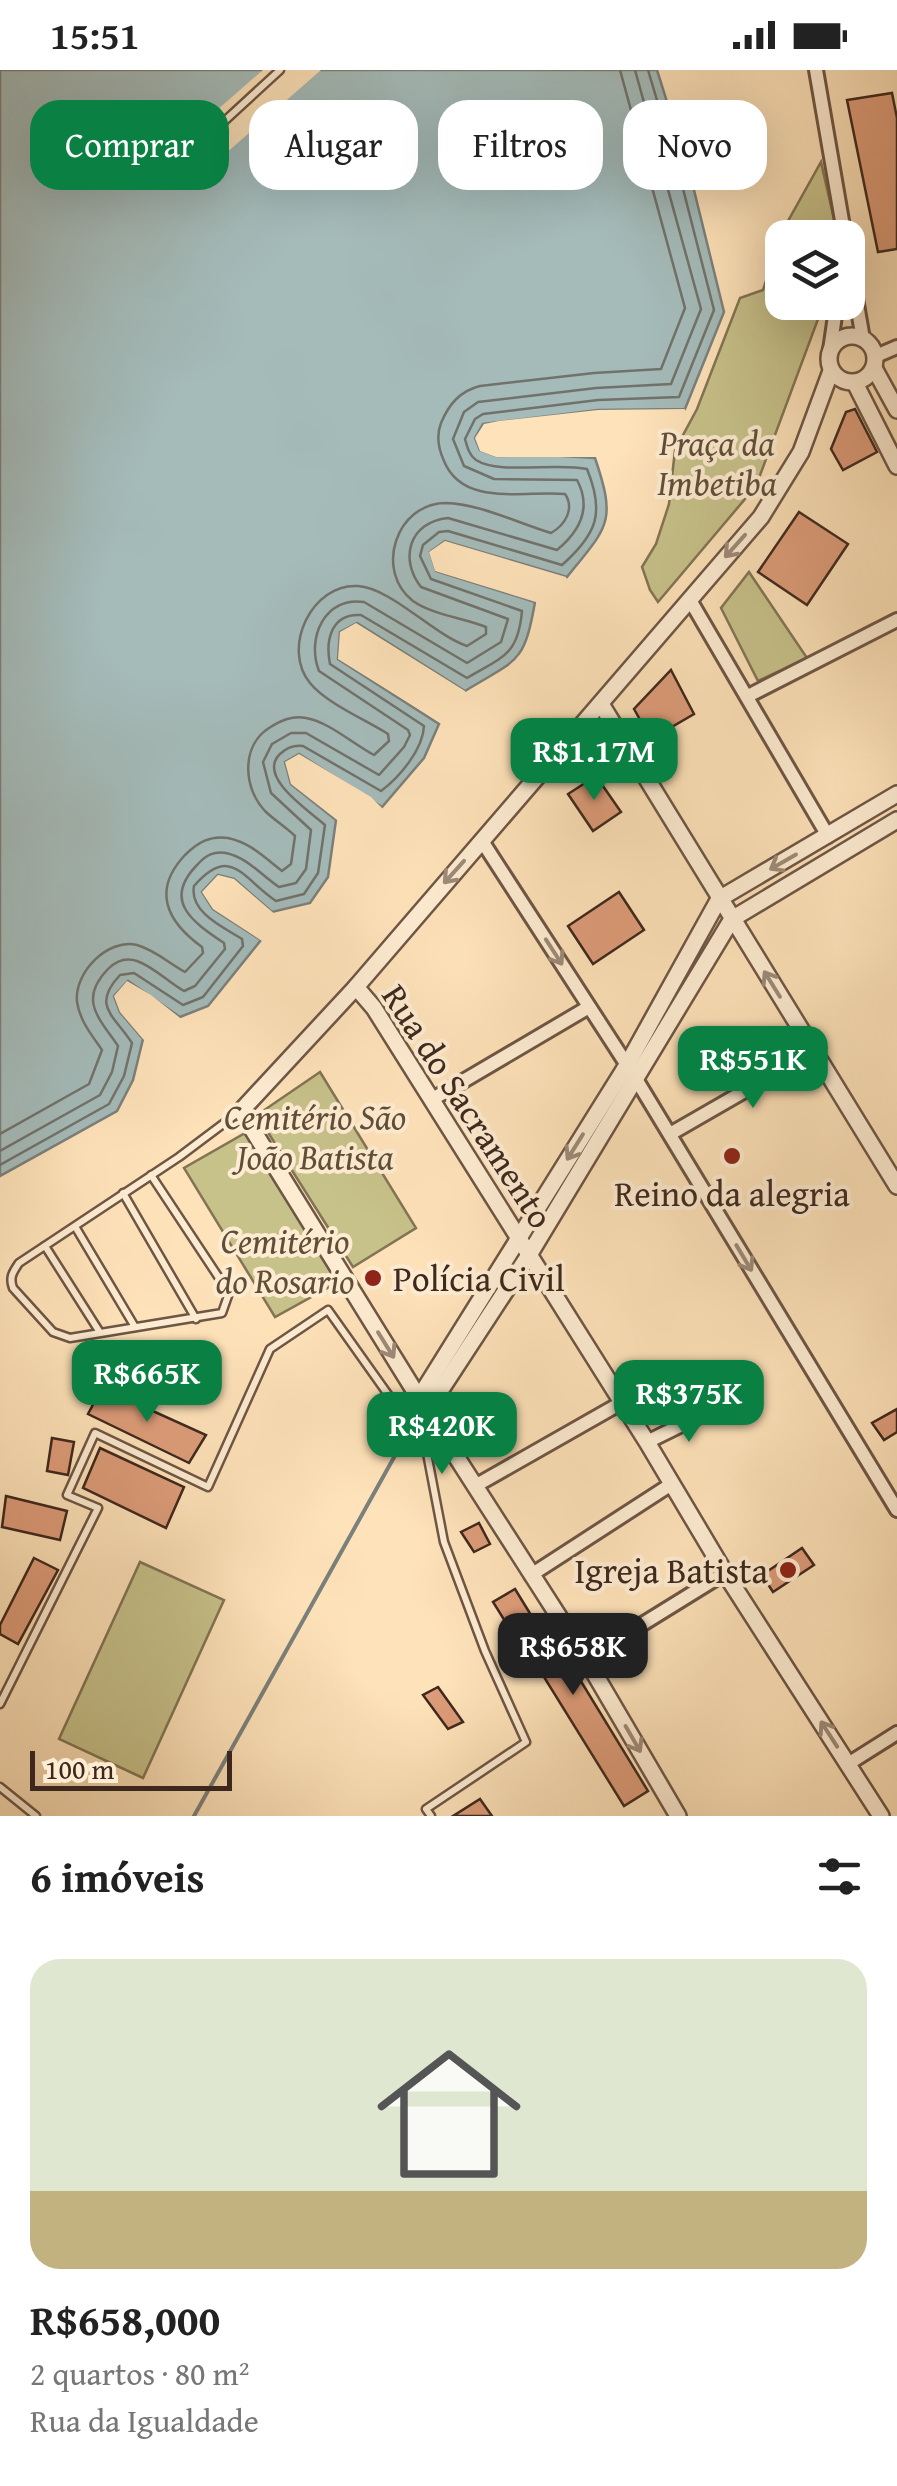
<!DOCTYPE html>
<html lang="pt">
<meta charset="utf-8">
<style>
:root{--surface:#fff;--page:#f6f6f6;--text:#222;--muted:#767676;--line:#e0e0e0;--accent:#0b8043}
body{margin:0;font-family:"Gentium Book Plus",serif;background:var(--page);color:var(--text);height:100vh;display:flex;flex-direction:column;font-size:38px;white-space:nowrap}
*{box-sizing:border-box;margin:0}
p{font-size:32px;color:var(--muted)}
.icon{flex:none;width:55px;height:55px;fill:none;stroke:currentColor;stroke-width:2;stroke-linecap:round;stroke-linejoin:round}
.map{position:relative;height:1746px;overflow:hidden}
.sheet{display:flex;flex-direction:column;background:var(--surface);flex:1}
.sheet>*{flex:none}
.hud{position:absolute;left:30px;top:30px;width:838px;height:90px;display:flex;gap:20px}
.tools{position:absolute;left:765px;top:150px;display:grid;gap:20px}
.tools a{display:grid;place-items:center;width:100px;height:100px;border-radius:20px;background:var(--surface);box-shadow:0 10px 40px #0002;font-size:50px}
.scale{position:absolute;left:30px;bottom:25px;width:202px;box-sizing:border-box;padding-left:10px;border:5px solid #3e281e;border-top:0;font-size:28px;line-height:35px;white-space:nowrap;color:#3e281e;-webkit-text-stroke:8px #feecd2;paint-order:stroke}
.price{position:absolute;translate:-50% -85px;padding:0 22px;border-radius:20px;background:var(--accent);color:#fff;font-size:32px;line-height:65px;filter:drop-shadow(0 2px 5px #0008)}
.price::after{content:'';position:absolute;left:50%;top:60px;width:30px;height:22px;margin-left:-15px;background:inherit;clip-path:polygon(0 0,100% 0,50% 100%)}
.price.selected{background:#222;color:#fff}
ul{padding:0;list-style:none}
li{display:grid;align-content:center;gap:20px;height:530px;padding:0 30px}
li+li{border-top:2px solid var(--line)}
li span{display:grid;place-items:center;height:310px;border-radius:30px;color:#555}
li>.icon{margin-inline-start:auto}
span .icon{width:180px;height:180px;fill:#fffc;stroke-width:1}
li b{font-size:42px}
h2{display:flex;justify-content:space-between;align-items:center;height:120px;padding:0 30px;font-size:42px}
.chip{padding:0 35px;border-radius:30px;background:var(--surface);box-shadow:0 10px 40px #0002;font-size:35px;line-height:90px}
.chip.selected{background:var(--accent);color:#fff}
.status{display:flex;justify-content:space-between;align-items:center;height:70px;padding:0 50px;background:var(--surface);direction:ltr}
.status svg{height:28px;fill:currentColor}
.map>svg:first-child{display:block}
.green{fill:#c7c18a;stroke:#827454;stroke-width:2.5}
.water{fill:#a4bbba;stroke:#7b807c;stroke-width:2.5}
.pier{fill:#fee2b9}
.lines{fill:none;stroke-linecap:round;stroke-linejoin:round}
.shore{stroke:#71726c;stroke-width:2.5}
.stream{stroke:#7b807c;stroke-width:4}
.building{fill:#dd9c79;stroke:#3e281e;stroke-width:2.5}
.service-casing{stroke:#6e5645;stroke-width:11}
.minor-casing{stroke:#6e5645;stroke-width:18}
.tertiary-casing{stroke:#6e5645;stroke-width:20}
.service{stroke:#feecd2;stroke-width:6}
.minor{stroke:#feecd2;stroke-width:12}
.tertiary{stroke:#feecd2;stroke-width:15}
.oneway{stroke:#9e8a78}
.poi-dot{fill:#8f2418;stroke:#feecd2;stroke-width:4}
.labels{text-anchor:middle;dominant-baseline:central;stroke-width:8;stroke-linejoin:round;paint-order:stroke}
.park-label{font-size:35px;font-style:italic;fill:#604e39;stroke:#feecd2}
.street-label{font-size:35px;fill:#3e281e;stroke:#feecd2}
.poi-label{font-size:35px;fill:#3e281e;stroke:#feecd2}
</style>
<div class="status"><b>15:51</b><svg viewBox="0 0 49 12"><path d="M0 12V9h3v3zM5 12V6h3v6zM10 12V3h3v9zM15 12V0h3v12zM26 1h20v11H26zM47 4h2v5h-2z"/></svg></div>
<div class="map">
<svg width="897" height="1746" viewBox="0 0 897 1746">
<rect width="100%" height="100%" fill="#fee2b9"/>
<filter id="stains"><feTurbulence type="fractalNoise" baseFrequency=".002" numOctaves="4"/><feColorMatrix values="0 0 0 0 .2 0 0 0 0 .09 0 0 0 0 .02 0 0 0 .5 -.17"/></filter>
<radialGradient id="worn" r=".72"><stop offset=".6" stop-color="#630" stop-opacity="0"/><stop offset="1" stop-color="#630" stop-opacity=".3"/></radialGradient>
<g class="green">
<path d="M 821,92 L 838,167 L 782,168 L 782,232 L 824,233 L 756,416 L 658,532 L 650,520 L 642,497 L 656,474 L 669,434 L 675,380 L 697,339 L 740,228 L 763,220 L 783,160 Z"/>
<path d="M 749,502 L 807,588 L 758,611 L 721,538 Z"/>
<path d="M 320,1002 L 416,1158 L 353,1197 L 257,1045 Z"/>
<path d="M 247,1062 L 342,1210 L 275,1247 L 184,1098 Z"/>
<path d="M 140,1492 L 224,1530 L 143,1708 L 59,1669 Z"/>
</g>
<path class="water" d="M 0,0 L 657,0 L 691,108 L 724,242 L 685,339 L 598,340 L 483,354 L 475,368 L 480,380 L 496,386 L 547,385 L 595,388 C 617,453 608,456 567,507 L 445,471 L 430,482 L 436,501 L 535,532 C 524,595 517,589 465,621 L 357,553 L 340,562 L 338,589 L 439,654 L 424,688 L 382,737 L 299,684 L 285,692 L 291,714 L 336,750 L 328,807 L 310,833 L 272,842 L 234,809 L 218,805 L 202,822 L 213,839 L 261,870 L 208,936 L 180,947 L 128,911 L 114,926 L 120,942 L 143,969 L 133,1010 L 117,1041 L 0,1106 Z"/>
<g class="pier">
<path d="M 263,0 L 321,0 L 225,84 L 201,54 Z"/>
<path d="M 685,339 L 683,344 L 599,345 L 487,358 L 481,369 L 484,377 L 497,381 L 547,380 L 596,383 L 600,387 L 496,387 L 480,381 L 475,368 L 484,354 L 499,351 L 598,340 Z"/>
<path d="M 445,471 L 566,507 L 565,512 L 446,476 L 435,484 L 439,497 L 536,527 L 539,533 L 435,501 L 429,482 Z"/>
<path d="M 356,553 L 465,621 L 467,625 L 356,559 L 345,565 L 343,586 L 407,626 L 444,655 L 338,589 L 340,562 Z"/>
<path d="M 299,684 L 371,727 L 385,741 L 379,741 L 299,690 L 291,695 L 296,711 L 340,746 L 341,753 L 291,714 L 285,692 Z"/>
<path d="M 218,805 L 234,809 L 277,846 L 270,846 L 232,814 L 220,810 L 208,822 L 217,835 L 264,866 L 265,873 L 213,839 L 202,822 Z"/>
<path d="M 127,911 L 151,925 L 184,951 L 177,951 L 128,917 L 120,927 L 124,939 L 147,966 L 147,972 L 143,969 L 120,942 L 114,926 Z"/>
</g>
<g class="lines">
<g class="shore">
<path d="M 0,1064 L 89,1014 L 102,980 C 91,964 80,951 77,932 C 74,902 108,868 137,875 C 155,880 170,894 185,902 L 203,883 L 202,877 C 166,851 152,820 185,785 C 197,773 210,765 228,768 C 251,773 264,787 282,801 L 291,794 L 295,766 C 286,757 274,750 265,741 C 243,718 241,676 269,658 C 280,651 292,645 306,648 C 329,652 353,674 374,685 L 389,671 L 388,664 C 366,650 326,633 310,613 C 281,578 312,513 358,516 C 391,518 434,565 467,576 L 486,564 L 486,557 C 464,548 433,545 413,531 C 374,501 396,433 446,433 C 480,434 518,453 551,463 C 565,455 575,439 565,424 C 526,420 463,438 444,391 C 438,378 436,366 441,353 C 449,334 460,321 480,316 L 594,303 L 661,299 L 685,238 L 620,0"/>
<path d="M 0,1081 L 100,1025 L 112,1002 L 118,976 C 99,948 78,930 108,899 C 116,891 125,887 137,891 C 154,897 168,912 184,921 L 195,916 L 225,879 L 224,873 C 191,851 162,830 198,794 C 206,785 214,781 226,783 C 248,788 261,805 279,817 L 296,813 L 306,799 L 311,760 L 271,723 L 263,692 L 272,674 L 291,663 L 306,663 L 379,705 L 404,677 L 410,665 L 408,660 L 319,601 C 306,568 325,526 364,532 L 467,593 L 501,572 L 508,549 L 421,517 C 399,489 409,452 448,448 L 557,480 C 580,461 592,438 577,410 L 494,409 L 464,396 L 453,369 L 464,342 L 478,332 L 596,318 L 671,314 L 701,239 L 635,0"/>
<path d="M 0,1095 L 109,1034 L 124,1006 L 132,973 C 114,945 91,936 120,905 L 134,903 L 183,935 L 203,927 L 243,876 L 242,869 C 223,857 189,842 194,816 C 231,774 242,808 276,831 L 304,824 L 318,803 L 325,755 C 311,742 256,707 280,684 C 287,677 295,675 303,676 L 381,721 C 400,707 423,679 424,656 L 330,594 C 325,569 332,543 361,545 L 467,608 C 502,587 518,586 522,541 L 431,509 L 420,486 L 423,475 L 439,462 L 448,461 L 562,495 C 597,464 605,443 587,399 C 557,392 499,405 476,390 C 469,385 467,376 465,369 L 475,349 L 483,344 L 598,330 L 679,327 L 714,240 L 681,111 L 648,0"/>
</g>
<path class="stream" d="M 194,1746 L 407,1364"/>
</g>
<g class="building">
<path d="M 892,23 L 897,48 L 897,179 L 878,182 L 847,30 Z"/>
<path d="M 855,339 L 877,382 L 843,400 L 831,379 L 846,342 Z"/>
<path d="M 799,442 L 848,474 L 807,535 L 758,502 Z"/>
<path d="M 671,600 L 694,644 L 651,669 L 634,639 Z"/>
<path d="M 596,706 L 621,742 L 593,761 L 568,724 Z"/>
<path d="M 619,822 L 644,860 L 593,894 L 568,856 Z"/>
<path d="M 102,1318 L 206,1365 L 189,1393 L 88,1344 Z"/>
<path d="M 897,1339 L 897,1362 L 884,1370 L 872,1353 Z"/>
<path d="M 52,1368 L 74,1372 L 68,1405 L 47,1401 Z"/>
<path d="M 100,1378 L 184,1417 L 166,1458 L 83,1418 Z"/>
<path d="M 6,1426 L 67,1441 L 60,1470 L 2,1457 Z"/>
<path d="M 479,1453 L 490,1474 L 474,1482 L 461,1462 Z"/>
<path d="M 802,1478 L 814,1495 L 773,1522 L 762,1505 Z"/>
<path d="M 34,1488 L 58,1500 L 18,1574 L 0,1564 L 0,1555 Z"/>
<path d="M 515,1519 L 542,1563 L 548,1560 L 560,1577 L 648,1721 L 624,1736 L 518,1565 L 515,1567 L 493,1532 Z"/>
<path d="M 438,1617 L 463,1652 L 448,1659 L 423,1625 Z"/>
<path d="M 480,1729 L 492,1746 L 453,1746 Z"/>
</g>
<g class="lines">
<defs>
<g id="service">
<path d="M 218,57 L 280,0"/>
<path d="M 151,1105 L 229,1223 L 222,1243 L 70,1268 L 53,1262 L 13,1218 C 9,1207 13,1202 19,1193 L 179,1087 L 239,1042"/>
<path d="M 123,1123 L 196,1249"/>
<path d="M 76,1158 L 135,1257"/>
<path d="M 45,1176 L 99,1261"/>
<path d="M 0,1634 L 98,1438 L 67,1425 L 95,1363 L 208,1417 L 270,1279 L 328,1240 L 426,1378 L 444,1472 L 485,1581 L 526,1672 L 426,1739 L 431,1746"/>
<path d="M 0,1717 L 36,1746"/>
</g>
<g id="minor">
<path d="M 816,0 L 845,168"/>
<path d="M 848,182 L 863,269"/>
<path d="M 830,280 L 837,232"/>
<path d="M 876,286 L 897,277"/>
<path d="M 690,530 L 828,766"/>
<path d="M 748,626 L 897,550"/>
<path d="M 482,771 L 636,1009 L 897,1440"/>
<path d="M 431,1030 L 589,937"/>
<path d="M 670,1064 L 814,981"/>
<path d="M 647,1372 L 712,1340"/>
<path d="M 475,1416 L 621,1333"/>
<path d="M 531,1505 L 670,1415"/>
<path d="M 586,1589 L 725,1503"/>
<path d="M 848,1694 L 897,1663"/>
</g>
<g id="tertiary">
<circle cx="852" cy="289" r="23"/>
<path d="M 874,298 L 897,340"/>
<path d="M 855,313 L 897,396"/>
<path d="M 601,634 L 897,1116"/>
<path d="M 356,917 L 374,938 L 647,1372 L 725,1503 L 881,1746"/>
<path d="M 419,1328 L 627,995 L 719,829 L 897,724"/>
<path d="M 427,1341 L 529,1185 L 732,849 L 897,750"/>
<path d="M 678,1746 L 586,1589 L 427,1341 L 241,1041 L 356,917 L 761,447 L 801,382 L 831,301"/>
</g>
</defs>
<use href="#service" class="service-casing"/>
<use href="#minor" class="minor-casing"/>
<use href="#tertiary" class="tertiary-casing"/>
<use href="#service" class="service"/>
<use href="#minor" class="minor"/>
<use href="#tertiary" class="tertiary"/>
</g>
<defs><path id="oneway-shaft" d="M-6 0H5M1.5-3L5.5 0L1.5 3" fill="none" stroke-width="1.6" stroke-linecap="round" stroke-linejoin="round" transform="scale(2.5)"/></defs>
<g class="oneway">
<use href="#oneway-shaft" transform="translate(735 476) rotate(132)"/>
<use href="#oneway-shaft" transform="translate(783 792) rotate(150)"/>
<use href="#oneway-shaft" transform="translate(454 802) rotate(132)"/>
<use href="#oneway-shaft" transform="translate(554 882) rotate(57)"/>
<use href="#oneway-shaft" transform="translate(772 914) rotate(-122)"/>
<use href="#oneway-shaft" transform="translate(575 1077) rotate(122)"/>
<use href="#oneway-shaft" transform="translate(744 1188) rotate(59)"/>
<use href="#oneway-shaft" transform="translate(386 1275) rotate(58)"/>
<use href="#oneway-shaft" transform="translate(829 1664) rotate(-123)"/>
<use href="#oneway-shaft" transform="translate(633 1669) rotate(60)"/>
</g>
<g class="poi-dot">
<circle cx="732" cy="1086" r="10"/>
<circle cx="373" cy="1208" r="10"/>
<circle cx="788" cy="1500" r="10"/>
</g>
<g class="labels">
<g class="park-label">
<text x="717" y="372">Praça da<tspan x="717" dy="40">Imbetiba</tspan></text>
<text x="315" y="1046">Cemitério São<tspan x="315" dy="40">João Batista</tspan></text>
<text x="285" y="1170">Cemitério<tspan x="285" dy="40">do Rosario</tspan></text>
</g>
<g class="street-label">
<text transform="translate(468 1036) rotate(57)">Rua do Sacramento</text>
</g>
<g class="poi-label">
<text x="732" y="1123">Reino da alegria</text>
<text x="393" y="1208" text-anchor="start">Polícia Civil</text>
<text x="768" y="1500" text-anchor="end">Igreja Batista</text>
</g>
</g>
<rect width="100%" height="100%" filter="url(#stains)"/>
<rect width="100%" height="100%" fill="url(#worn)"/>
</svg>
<div class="tools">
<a><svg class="icon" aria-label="layers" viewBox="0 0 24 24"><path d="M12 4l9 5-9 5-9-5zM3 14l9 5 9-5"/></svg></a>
</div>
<div class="scale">100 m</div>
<b class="price" style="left:594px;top:733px">R$1.17M</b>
<b class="price" style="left:753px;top:1041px">R$551K</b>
<b class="price" style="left:147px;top:1355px">R$665K</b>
<b class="price" style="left:689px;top:1375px">R$375K</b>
<b class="price" style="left:442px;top:1407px">R$420K</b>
<b class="price selected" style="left:573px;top:1628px">R$658K</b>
<div class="hud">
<a class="chip selected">Comprar</a>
<a class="chip">Alugar</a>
<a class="chip">Filtros</a>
<a class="chip">Novo</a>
</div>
</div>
<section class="sheet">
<h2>6 imóveis<svg class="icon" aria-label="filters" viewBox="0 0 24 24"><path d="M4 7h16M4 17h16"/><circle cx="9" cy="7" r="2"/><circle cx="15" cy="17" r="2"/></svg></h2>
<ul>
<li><span style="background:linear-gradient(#dfe7d0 75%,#c2b280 0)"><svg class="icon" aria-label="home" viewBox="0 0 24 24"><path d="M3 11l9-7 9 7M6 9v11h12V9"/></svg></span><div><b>R$658,000</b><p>2 quartos · 80 m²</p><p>Rua da Igualdade</p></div></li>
</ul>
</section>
